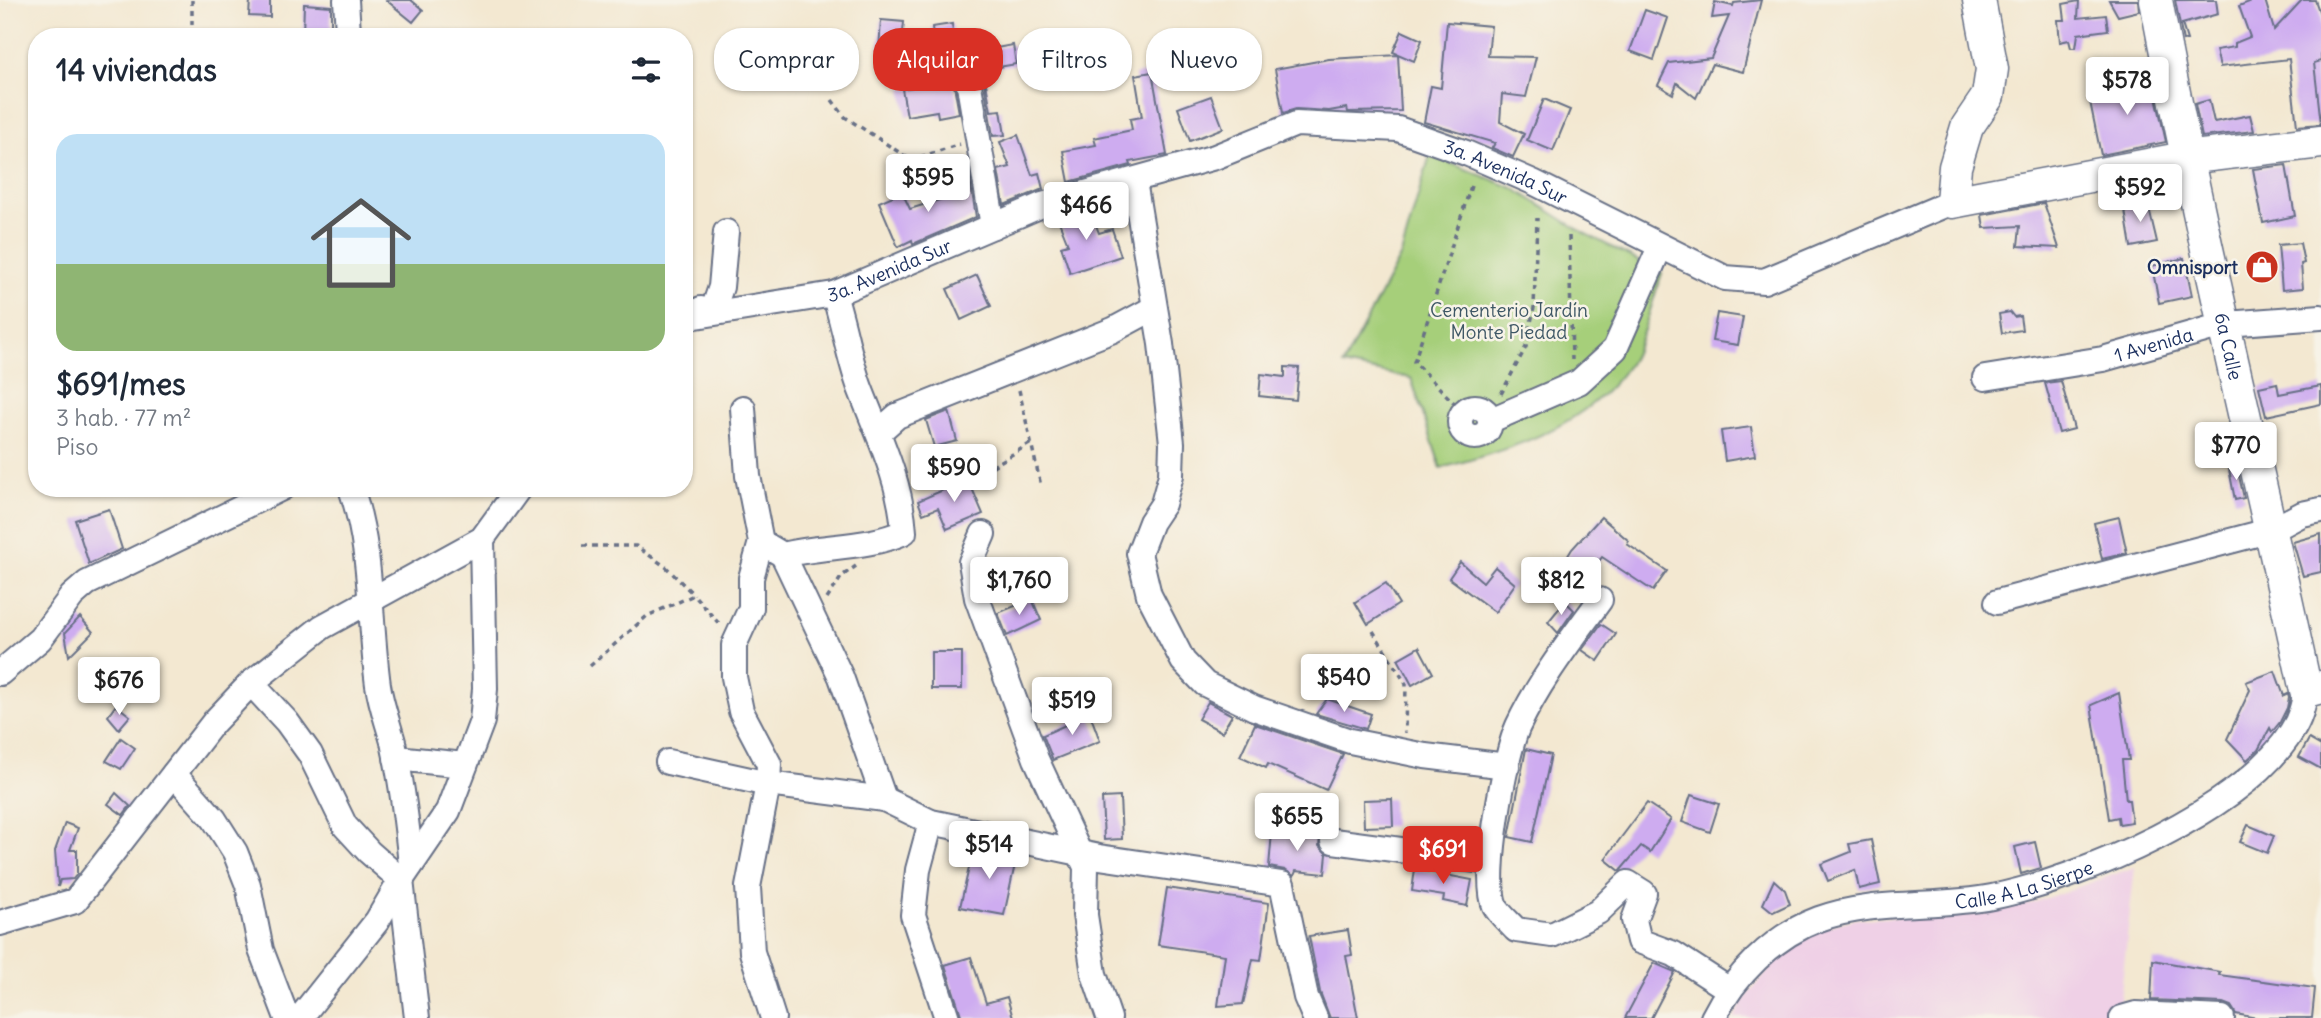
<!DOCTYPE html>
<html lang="es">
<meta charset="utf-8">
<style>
:root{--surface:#fff;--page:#f6f6f7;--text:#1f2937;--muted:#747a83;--line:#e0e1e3;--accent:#d93025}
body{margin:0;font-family:Delius,sans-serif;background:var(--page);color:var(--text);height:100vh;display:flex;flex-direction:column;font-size:26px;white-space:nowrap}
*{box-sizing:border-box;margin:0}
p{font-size:23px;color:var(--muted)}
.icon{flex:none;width:38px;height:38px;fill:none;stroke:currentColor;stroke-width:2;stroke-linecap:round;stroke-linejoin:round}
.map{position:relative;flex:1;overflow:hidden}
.side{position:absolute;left:28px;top:28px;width:665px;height:469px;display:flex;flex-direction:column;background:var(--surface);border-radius:28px;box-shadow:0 2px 5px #0004}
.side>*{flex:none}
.banner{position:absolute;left:714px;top:28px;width:665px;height:63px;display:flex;gap:14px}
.price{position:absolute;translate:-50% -60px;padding:0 16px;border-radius:7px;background:#fff;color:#222;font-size:23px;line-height:46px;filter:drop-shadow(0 2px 4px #0008)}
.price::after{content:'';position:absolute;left:50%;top:42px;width:21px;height:16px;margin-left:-10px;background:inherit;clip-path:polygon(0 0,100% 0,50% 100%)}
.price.selected{background:var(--accent);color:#fff}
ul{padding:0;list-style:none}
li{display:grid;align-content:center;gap:14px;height:371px;padding:0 28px}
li+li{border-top:2px solid var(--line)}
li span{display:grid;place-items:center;height:217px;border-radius:21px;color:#555}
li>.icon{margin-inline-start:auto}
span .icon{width:126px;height:126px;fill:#fffc;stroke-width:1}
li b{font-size:30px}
h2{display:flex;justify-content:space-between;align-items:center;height:84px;padding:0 28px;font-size:30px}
.pill{padding:0 24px;border-radius:28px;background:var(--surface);box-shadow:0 2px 5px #0004;font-size:24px;line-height:63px}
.pill.selected{background:var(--accent);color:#fff}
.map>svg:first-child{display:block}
.built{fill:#efd0e6}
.green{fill:#a6cf7a;stroke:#607f6c;stroke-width:2}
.building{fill:#ceacf0}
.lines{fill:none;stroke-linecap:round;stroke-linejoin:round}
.minor-casing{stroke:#677086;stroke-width:28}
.major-casing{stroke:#677086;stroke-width:35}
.path{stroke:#677086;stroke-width:3.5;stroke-dasharray:5 5;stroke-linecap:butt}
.minor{stroke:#fff;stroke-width:24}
.major{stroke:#fff;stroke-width:32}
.labels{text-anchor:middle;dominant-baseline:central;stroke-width:5;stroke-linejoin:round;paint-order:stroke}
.street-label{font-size:19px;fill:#1b2f5e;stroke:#f7f3e8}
.poi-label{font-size:19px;font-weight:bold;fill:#1b2f5e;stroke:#f7f3e8;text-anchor:end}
.park-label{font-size:19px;fill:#3e5765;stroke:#f7f3e8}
</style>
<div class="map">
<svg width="2321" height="1018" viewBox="0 0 2321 1018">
<rect width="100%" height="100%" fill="#f7f3e8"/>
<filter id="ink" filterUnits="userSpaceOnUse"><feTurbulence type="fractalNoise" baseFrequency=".0143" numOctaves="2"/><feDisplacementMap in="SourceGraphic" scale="14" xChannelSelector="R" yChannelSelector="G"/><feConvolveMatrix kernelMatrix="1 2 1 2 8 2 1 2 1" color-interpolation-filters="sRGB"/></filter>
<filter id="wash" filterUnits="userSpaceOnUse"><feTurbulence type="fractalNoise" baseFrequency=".00686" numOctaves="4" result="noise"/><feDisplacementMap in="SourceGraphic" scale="28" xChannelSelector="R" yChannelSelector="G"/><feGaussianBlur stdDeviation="1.57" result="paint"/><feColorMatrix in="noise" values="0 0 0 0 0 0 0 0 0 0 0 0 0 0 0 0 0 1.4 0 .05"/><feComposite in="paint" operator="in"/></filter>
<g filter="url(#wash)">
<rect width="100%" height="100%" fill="#f3e8d1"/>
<path class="built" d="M 2135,867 L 2118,1018 L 1734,1018 L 1745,998 L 1783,953 L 1821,928 L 1856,919 L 1984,914 L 2032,903 Z"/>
<path class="green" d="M 1430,155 L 1513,188 L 1584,233 L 1662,273 C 1653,298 1642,344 1629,364 C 1587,427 1510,450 1441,468 L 1411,378 L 1343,365 L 1401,255 Z"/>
<g id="blocks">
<g class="building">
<path d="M 250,0 L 270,0 L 270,17 L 249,16 Z"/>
<path d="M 386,0 L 411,0 L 423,10 L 413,22 Z"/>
<path d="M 1761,0 L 1743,72 L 1712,64 L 1696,98 L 1677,83 L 1673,94 L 1658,85 L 1669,63 L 1711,58 L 1729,16 L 1712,18 L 1715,2 L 1733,6 L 1734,3 Z"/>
<path d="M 2109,0 L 2138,0 L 2139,11 L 2118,16 Z"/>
<path d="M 2175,0 L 2216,0 L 2218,14 L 2182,24 L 2187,40 L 2183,41 Z"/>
<path d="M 2254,0 L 2265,0 L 2274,30 L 2302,0 L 2315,0 L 2321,17 L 2321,61 L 2314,63 L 2321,124 L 2297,126 L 2289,59 L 2220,67 L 2216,50 L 2235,47 L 2235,43 L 2250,37 L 2239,6 Z"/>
<path d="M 2079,1 L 2078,18 L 2106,15 L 2108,30 L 2078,34 L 2076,48 L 2071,48 L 2069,40 L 2060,42 L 2058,20 L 2065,20 L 2063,4 Z"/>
<path d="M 304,4 L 331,6 L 331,37 L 303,35 Z"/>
<path d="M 1645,10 L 1668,18 L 1654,60 L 1630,51 Z"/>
<path d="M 881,20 L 904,22 L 901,52 L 879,50 Z"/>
<path d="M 1447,22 L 1491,26 L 1488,56 L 1536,57 L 1526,97 L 1502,94 L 1500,122 L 1524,134 L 1513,157 L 1492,148 L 1495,143 L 1424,122 L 1431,86 L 1441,88 Z"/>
<path d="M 952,24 L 955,50 L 935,52 L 932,27 Z"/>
<path d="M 1402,31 L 1422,40 L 1414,61 L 1393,52 Z"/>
<path d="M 1013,45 L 1016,64 L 999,67 L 996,48 Z"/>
<path d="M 1398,55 L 1401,111 L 1348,112 L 1347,108 L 1329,111 L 1296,109 L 1283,113 L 1275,69 L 1329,59 Z"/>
<path d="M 1152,72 L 1167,155 L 1130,162 L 1131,165 L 1069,182 L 1063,151 L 1096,145 L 1094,138 L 1132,130 L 1130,119 L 1142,117 L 1135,75 Z"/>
<path d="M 983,78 L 985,78 L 991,111 L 1001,110 L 1005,135 L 993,136 Z"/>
<path d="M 2152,78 L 2166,142 L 2101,155 L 2088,92 Z"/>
<path d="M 953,80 L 959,113 L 938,117 L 937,111 L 907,116 L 902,89 Z"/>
<path d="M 1211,96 L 1223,128 L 1190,141 L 1178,108 Z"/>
<path d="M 1544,99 L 1570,110 L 1553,151 L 1527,140 Z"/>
<path d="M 2209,100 L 2214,122 L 2250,115 L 2254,131 L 2202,137 L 2195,104 Z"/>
<path d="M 1018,135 L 1032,175 L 1039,173 L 1043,189 L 1004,205 L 998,170 L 1010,167 L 1000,142 Z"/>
<path d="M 967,160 L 976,217 L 913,244 L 912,240 L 898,247 L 879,202 L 902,192 L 910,209 L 968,191 L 961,162 Z"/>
<path d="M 2286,165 L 2295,216 L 2263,223 L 2253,169 Z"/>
<path d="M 2147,200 L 2157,242 L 2131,247 L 2124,204 Z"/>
<path d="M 2044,203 L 2059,248 L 2018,246 L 2020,226 L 1984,228 L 1982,215 Z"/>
<path d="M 1089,207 L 1099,233 L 1112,229 L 1121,256 L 1070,273 L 1061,246 L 1068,244 L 1058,219 Z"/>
<path d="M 2300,243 L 2304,263 L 2301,264 L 2303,288 L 2282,290 L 2278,245 Z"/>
<path d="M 2184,258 L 2192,296 L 2159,303 L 2152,266 Z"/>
<path d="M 977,275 L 991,306 L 961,320 L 947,289 Z"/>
<path d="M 2010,312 L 2014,317 L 2020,316 L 2022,330 L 2002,333 L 1999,314 Z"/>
<path d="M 1717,313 L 1743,317 L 1738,345 L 1712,341 Z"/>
<path d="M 1285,367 L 1299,368 L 1296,400 L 1259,396 L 1261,374 L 1285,377 Z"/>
<path d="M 2061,381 L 2074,429 L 2059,433 L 2045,383 Z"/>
<path d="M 2277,383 L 2279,394 L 2321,386 L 2321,404 L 2266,416 L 2259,387 Z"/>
<path d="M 949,411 L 957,441 L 934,447 L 926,420 Z"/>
<path d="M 1751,427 L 1755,456 L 1725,461 L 1721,431 Z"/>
<path d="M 2236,463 L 2244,498 L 2235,500 L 2228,464 Z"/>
<path d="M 968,479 L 983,514 L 947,529 L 938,508 L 923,514 L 918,501 Z"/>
<path d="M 109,509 L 122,549 L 89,564 L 75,520 Z"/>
<path d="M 1601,517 L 1629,541 L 1627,544 L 1667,571 L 1653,591 L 1602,557 L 1581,586 L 1561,567 L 1572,549 Z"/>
<path d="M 2119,517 L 2127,553 L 2102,559 L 2094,523 Z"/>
<path d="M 2321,534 L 2321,572 L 2303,576 L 2293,542 Z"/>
<path d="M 1460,562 L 1483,582 L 1495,567 L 1515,584 L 1495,612 L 1449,578 Z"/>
<path d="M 1386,583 L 1399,604 L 1368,624 L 1355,602 Z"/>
<path d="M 1032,599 L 1041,620 L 1007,636 L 998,613 Z"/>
<path d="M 1565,601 L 1574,610 L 1558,633 L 1548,622 Z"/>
<path d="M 80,617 L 93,632 L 69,656 L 65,633 Z"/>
<path d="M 1601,624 L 1616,634 L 1598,661 L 1582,650 Z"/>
<path d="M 1419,647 L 1433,673 L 1412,685 L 1398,659 Z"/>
<rect x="931" y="652" width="31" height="37"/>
<path d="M 2275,671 L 2284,696 L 2288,694 L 2289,698 L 2287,708 L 2280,722 L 2272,732 L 2270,728 L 2258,750 L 2247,760 L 2227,739 L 2250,690 L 2246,682 Z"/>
<path d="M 2119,693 L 2129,760 L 2122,760 L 2126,800 L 2129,800 L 2132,822 L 2119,824 L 2118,817 L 2109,819 L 2091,705 Z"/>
<path d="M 1327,699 L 1371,714 L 1366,729 L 1316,714 Z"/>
<path d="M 1208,702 L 1232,715 L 1222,732 L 1198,719 Z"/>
<path d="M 116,705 L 130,716 L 119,729 L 108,716 Z"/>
<path d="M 1090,714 L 1100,741 L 1053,760 L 1043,735 Z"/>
<path d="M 1255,724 L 1343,754 L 1326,790 L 1268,764 L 1266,768 L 1240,756 Z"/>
<path d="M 121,738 L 135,748 L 121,769 L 106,761 Z"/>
<path d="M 2309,739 L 2321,746 L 2321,769 L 2299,757 Z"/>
<path d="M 1526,749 L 1551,755 L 1532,842 L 1509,837 Z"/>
<path d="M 116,793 L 130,806 L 123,815 L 108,804 Z"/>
<path d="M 1691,795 L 1719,804 L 1710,832 L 1682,822 Z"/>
<path d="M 1120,797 L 1122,839 L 1104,840 L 1102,798 Z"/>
<path d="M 1392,799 L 1393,826 L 1364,827 L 1363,800 Z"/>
<path d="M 1647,803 L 1671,819 L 1650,852 L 1641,846 L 1620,871 L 1605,859 Z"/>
<path d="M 65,823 L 78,828 L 70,850 L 77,850 L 77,874 L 73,879 L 60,880 L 58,887 L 55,851 Z"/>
<path d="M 2248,825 L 2274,836 L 2267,853 L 2240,842 Z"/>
<path d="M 1272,832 L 1320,836 L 1319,846 L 1327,854 L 1325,874 L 1296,871 L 1294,876 L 1285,870 L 1269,867 Z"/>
<path d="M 1871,840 L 1880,884 L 1859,889 L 1855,870 L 1828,881 L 1821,864 L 1851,852 L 1849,844 Z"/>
<path d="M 2035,842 L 2041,868 L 2021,874 L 2015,847 Z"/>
<path d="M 974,846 L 1017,855 L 1004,915 L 960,907 Z"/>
<path d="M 1415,869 L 1472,880 L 1467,906 L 1443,901 L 1444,896 L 1412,891 Z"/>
<path d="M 1774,880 L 1785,890 L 1790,904 L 1773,912 L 1763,904 Z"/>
<path d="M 1167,888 L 1269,903 L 1261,960 L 1253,959 L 1243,1004 L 1218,1006 L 1225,955 L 1158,945 Z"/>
<path d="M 1348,930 L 1352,955 L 1346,956 L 1358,1018 L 1330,1018 L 1320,992 L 1309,936 Z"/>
<path d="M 971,957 L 986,1003 L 1007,997 L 1013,1018 L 962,1018 L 945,965 Z"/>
<path d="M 2153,960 L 2220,972 L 2219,975 L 2315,988 L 2312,1018 L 2257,1018 L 2236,1014 L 2231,1006 L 2223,1003 L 2151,1000 Z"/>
<path d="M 1654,963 L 1675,972 L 1651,1018 L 1625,1018 Z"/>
</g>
</g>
</g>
<g filter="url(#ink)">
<use href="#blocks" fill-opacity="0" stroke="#677086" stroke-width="2"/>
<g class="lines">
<defs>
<g id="minor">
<path d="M 346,0 L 348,32 L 354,37"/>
<path d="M 967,74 L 993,226"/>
<path d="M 1134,181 L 1161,344 L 1172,443 L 1171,475 L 1163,504 L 1151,522 L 1139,553 L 1149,595 L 1183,661 L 1205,684 L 1254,708 L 1350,741 L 1425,756 L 1507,766"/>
<path d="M 701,309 L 712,313 L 721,287 L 726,232"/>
<path id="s1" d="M 684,318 L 834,294 L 1042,205 L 1215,157 L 1296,124 L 1398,129 L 1466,153 L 1533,182 L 1725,278 L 1764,281 L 1952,202"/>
<path id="s2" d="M 1985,378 L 2103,359 L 2226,324 L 2321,317"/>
<circle cx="1475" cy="422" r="15"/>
<path d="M 743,408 L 748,476 L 761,542 L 751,578 L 751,608 L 734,645 L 734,677 L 741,711 L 769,764 L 768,784 L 748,887 L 752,952 L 773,1018"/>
<path d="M 1491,420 L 1579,382 L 1615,349 L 1660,247"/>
<path d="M 879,432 L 897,416 L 1113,330 L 1154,308"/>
<path d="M 351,488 C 373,552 369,619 378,685 C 381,705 388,723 393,742 C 402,783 407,824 411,865"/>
<path d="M 983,534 L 971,562 L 977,598 L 1036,759 L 1086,867 L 1085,915 L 1094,974 L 1109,1018"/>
<path d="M 761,542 L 783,555 C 822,545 867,549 904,532 C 901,481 878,435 860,388 C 849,358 844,325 834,294"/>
<path d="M 783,555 L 841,677 L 884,799"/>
<path d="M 1600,600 C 1571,640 1539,681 1518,726 C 1505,754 1482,879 1495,906 C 1499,914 1510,923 1516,930 L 1552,935 L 1598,912 L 1628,883 L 1644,893 L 1634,920 L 1639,941 L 1674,954 L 1728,989"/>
<path d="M 1997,602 L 2272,530 L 2302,514 L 2321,510"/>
<path d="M 0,673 L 40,639 L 72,596 L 87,583 L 282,488"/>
<path d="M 251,683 L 287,722 L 310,754 L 345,826 L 369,852 L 401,880 L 417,1018"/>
<path d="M 396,758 L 465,765"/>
<path d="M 668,762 L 768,784 L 884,799 L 931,822 L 1099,857 L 1282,884 L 1306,997 L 1315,1018"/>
<path d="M 174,774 L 214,819 L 235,852 L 248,885 L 261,950 L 287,1018"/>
<path d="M 931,822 L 918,870 L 913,915 L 947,1018"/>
<path d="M 1333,841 L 1491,862"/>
<path d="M 0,923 L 75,901 L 214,722 L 251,683 L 322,627 L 482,539 L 519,488"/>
<path d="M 300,1018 L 377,921 L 401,880 L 448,811 L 482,721 L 485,689 L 482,539"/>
<path id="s3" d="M 1713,1018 C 1734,976 1773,936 1819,919 C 1873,899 1936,908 1992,897 C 2081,879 2243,811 2292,731 C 2300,719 2303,706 2306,691"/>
<path d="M 2122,1018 L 2136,1014 L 2222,1018"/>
</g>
<g id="major">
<path d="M 1979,0 L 1992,69 L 1988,96 L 1967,127 L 1955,167 L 1952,202 L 2185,158 L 2321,142"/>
<path id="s4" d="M 2156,0 C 2199,232 2257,461 2306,691 L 2321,687"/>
</g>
</defs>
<use href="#minor" class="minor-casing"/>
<use href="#major" class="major-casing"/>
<g class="path">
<path d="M 192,0 L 192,30"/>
<path d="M 832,100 L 845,117 L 911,160 L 960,144"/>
<path d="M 1569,236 L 1572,360"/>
<path d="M 1019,390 L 1041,486"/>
<path d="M 1501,394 L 1526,347 L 1534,308 L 1537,218"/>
<path d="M 1463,412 L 1414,362 L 1471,186"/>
<path d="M 959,449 L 975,466 L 993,466 L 1031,443"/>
<path d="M 582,546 L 636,546 L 666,567 L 694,595"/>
<path d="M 827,599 L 842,576 L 856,566"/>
<path d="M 1373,631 L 1406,684 L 1405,733"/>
<path d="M 590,666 L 647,616 L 694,595 L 721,626"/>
</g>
<use href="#minor" class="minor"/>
<use href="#major" class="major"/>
</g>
</g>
<defs>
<symbol id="shop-disc" viewBox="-11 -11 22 22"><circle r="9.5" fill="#c8321e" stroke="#f7f3e8"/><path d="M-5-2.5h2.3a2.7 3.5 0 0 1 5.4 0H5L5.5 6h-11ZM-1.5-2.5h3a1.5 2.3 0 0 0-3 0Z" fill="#fff"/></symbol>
</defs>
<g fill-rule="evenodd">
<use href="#shop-disc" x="2243" y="248" width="38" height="38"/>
</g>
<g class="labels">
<g class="street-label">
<text stroke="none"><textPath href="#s1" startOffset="863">3a. Avenida Sur</textPath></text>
<text stroke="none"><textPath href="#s1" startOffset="212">3a. Avenida Sur</textPath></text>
<text stroke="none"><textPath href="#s2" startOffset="172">1 Avenida</textPath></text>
<text stroke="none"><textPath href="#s4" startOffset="354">6a Calle</textPath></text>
<text stroke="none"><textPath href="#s3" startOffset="357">Calle A La Sierpe</textPath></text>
</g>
<g class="poi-label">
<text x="2238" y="267">Omnisport</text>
</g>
<g class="park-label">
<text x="1509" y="310">Cementerio Jardín<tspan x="1509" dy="22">Monte Piedad</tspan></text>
</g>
</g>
</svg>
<b class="price" style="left:2127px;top:117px">$578</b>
<b class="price" style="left:928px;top:214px">$595</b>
<b class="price" style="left:2140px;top:224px">$592</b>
<b class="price" style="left:1086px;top:242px">$466</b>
<b class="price" style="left:2236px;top:482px">$770</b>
<b class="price" style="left:954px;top:504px">$590</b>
<b class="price" style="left:1019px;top:617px">$1,760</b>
<b class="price" style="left:1561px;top:617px">$812</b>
<b class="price" style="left:1344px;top:714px">$540</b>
<b class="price" style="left:119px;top:717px">$676</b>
<b class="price" style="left:1072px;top:737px">$519</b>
<b class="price" style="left:1297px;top:853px">$655</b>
<b class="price" style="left:989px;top:881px">$514</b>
<b class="price selected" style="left:1443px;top:886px">$691</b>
<div class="banner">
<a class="pill">Comprar</a>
<a class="pill selected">Alquilar</a>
<a class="pill">Filtros</a>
<a class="pill">Nuevo</a>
</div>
<section class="side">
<h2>14 viviendas<svg class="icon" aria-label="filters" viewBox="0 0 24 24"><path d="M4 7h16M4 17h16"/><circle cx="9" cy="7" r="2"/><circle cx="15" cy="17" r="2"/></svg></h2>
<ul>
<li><span style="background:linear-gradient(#bfe0f5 60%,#8fb573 0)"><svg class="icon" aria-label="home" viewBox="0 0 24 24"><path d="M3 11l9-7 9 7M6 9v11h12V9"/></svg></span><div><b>$691/mes</b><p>3 hab. · 77 m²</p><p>Piso</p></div></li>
</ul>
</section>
</div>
